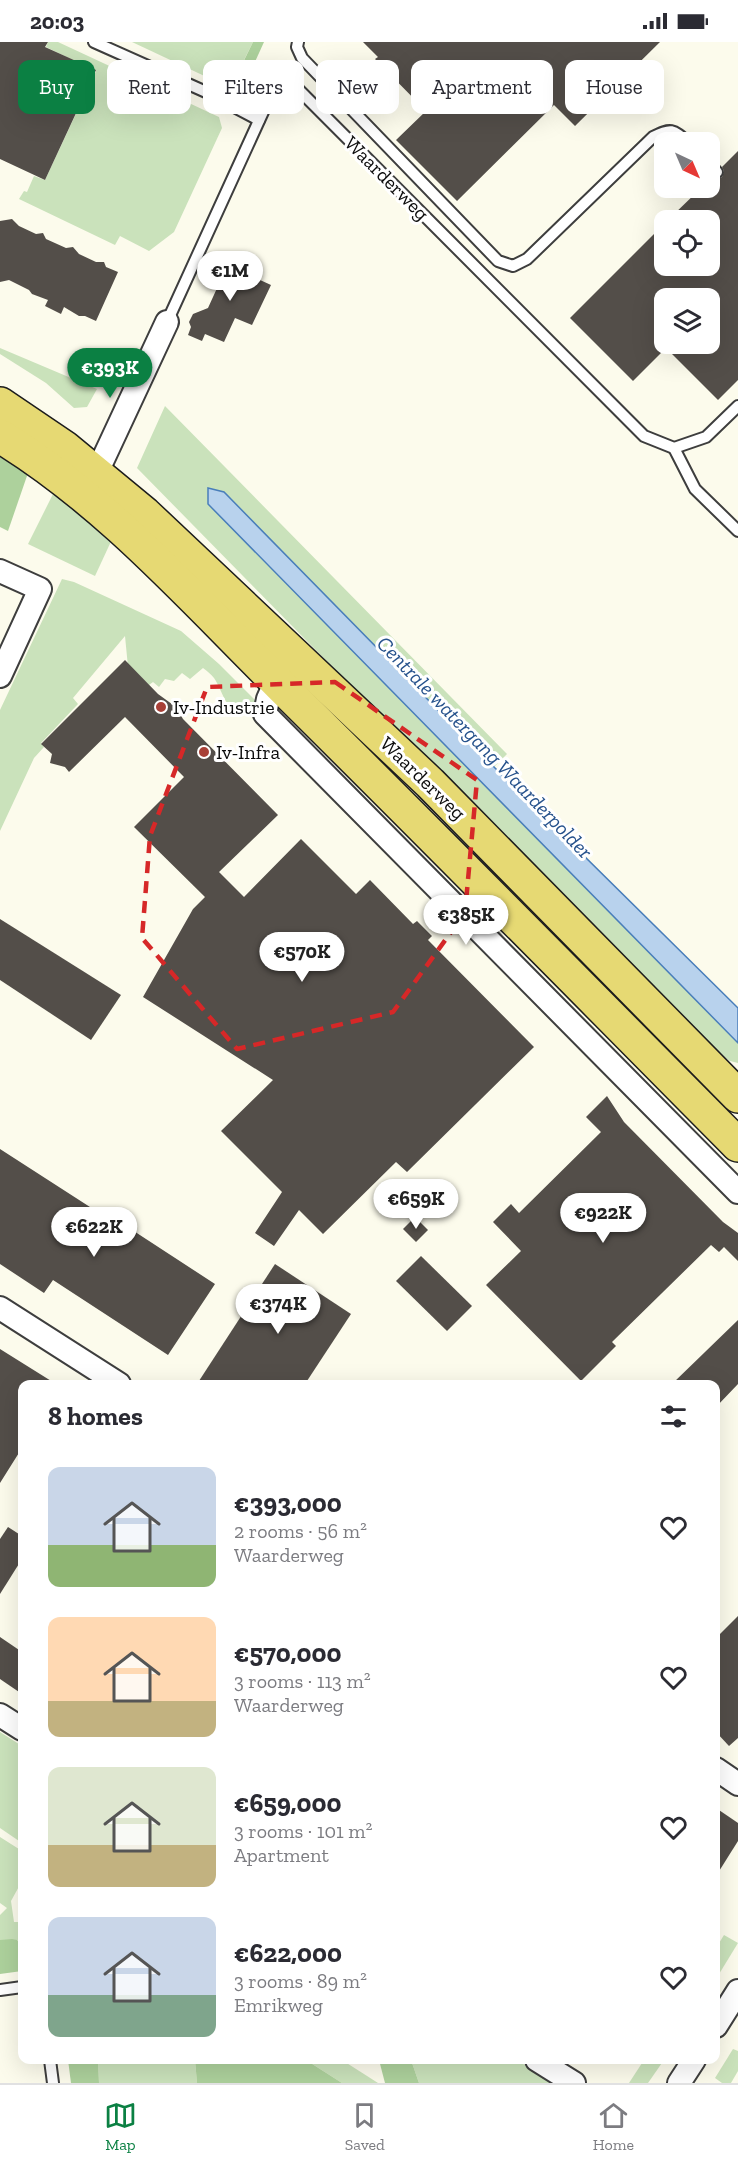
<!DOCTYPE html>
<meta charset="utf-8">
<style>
:root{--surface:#fff;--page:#f7f7f7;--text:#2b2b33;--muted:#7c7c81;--line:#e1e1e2;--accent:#0b8043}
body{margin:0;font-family:"Zilla Slab",serif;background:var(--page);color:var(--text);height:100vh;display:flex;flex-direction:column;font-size:22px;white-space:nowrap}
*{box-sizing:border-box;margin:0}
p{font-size:20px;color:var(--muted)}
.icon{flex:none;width:33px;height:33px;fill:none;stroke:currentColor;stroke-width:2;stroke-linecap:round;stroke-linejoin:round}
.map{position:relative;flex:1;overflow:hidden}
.details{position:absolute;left:18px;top:1338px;width:702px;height:684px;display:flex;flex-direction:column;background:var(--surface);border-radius:12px;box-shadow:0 6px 24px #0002}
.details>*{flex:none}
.hud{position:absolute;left:18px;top:18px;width:702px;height:54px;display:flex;gap:12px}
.needle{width:39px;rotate:136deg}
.controls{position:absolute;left:654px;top:90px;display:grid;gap:12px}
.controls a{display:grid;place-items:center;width:66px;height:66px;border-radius:12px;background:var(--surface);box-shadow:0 6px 24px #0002;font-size:30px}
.price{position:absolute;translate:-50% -51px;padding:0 14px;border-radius:21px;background:#fff;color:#222;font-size:20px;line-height:39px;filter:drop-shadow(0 2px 3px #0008)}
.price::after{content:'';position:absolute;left:50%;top:36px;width:18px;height:14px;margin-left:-9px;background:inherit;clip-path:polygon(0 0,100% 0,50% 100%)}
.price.on{background:var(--accent);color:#fff}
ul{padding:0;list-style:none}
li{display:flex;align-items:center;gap:18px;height:150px;padding:0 30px}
li span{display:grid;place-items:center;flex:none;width:168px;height:120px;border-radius:12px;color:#555}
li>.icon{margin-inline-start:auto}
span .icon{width:72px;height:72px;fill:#fffc;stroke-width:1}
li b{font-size:26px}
h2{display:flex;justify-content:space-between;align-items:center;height:72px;padding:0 30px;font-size:26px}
.chip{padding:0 21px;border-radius:12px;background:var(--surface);box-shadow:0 6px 24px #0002;font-size:21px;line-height:54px}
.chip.on{background:var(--accent);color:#fff}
.status{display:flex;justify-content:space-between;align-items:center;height:42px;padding:0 30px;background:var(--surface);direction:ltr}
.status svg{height:16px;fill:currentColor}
.menu{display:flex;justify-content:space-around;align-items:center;height:84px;border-top:2px solid var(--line);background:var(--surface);font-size:16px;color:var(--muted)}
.menu a{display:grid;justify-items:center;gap:3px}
.menu .on{color:var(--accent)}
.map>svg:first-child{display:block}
.green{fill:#cae2bb}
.forest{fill:#add19c}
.water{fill:#b8d2ed;stroke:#497eba;stroke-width:1.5}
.building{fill:#534e49;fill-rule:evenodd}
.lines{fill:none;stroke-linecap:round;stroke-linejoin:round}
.lane-casing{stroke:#3e3e3e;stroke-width:14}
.street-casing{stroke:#3e3e3e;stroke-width:26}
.primary-casing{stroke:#1c1c1c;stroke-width:36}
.lane{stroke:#fff;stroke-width:10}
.street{stroke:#fff;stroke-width:22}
.primary{stroke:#e6d973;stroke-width:33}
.marked{fill:none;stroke:#d62828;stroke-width:4.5;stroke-dasharray:12 8;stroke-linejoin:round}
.poi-dot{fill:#a84037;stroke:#fff;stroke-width:2}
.labels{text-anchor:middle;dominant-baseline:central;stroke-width:6;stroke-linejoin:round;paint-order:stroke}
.street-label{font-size:20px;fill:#0b0b0b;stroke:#fff}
.poi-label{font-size:20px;fill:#0b0b0b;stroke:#fff;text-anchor:start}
.water-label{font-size:21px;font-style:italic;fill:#26528c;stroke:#fff}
</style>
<div class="status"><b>20:03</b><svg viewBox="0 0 49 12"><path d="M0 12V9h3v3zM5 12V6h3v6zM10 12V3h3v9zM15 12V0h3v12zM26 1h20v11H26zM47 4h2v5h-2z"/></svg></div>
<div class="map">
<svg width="738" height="2041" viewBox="0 0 738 2041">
<rect width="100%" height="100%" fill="#fcfbec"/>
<g class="green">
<path d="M 48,0 L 58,0 L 219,75 L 222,86 L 174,190 L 149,209 L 120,194 L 115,203 L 19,157 L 24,149 L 27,150 L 34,134 L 45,138 L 96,29 L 46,5 Z"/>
<path d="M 132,0 L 253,0 L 230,46 Z"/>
<path d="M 0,306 L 97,347 L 87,365 L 74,366 L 46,341 L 0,312 Z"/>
<path d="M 165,364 L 507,712 L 494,725 L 208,462 L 738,1001 L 738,1021 L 730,1019 L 717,1010 L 354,647 L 137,426 Z"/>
<path d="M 55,448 L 114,493 L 95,534 L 28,502 Z"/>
<path d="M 62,537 L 74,540 L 181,589 L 219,622 L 256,659 L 247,671 C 225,671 224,651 214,636 C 211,632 207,629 203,626 L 190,637 L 182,631 L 174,639 L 165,637 L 159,645 L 153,640 L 149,643 L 130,624 L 128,625 L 125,594 L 73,656 L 78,662 L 41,701 L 44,705 L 34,716 L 0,789 L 0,668 Z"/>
<path d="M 0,1690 L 22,1704 L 22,1801 L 0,1786 Z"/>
<path d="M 0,1795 L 22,1809 L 22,1839 L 11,1859 L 14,1880 L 22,1880 L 22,1904 L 17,1898 L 0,1898 L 0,1873 L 7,1866 L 0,1861 Z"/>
<path d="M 724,1893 L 738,1901 L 716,1937 L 716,1906 Z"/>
<path d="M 733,2007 L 738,2009 L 738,2029 L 731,2041 L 722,2041 L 715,2036 Z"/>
<path d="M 98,2018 L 195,2018 L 197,2041 L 99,2041 Z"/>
<path d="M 306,2018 L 342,2018 L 378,2041 L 342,2041 Z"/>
<path d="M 411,2018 L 517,2018 L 553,2041 L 419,2041 Z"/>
<path d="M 644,2018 L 664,2018 L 648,2041 L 629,2041 Z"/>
</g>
<g class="forest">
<path d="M 253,0 L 264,0 L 245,42 L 233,41 Z"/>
<path d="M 0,413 L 28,431 L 8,489 L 0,485 Z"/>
<path d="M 12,1897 L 17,1898 L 22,1904 L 22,1929 L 0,1932 L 0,1898 Z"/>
<path d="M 68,2018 L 98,2018 L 99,2041 L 71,2041 Z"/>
<path d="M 195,2018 L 306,2018 L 342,2041 L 197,2041 Z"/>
<path d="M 379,2018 L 411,2018 L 419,2041 L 385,2041 Z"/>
</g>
<path class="water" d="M 208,446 L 224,450 L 494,725 L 738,966 L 738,1001 L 208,462 Z"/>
<g class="building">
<path d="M 0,0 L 48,0 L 45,5 L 96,28 L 45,138 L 0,117 Z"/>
<path d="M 363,0 L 660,0 L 575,84 L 554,63 L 457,159 L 396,98 L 426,69 L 375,17 L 378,15 Z"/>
<path d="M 738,109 L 738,338 L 718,358 L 664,304 L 664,308 L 633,339 L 570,276 L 664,182 L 664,224 L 710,224 L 710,178 L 668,178 L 701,146 L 710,146 L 710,137 L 712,135 L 718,137 L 722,135 L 724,129 L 722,125 ZM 664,256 L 710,256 L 710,302 L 664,302 Z"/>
<path d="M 12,177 L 19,184 L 36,192 L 43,191 L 46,197 L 66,206 L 73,205 L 79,212 L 96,220 L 104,220 L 106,225 L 118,230 L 96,279 L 85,274 L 79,274 L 64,265 L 61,272 L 45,264 L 48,258 L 32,252 L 29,248 L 9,238 L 0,240 L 0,179 Z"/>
<path d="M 233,211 L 250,220 L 245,231 L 271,243 L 252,283 L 235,276 L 224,300 L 205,292 L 202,299 L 188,293 L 191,285 L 189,280 L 193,272 L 208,266 Z"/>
<path d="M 125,618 L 158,652 L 176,665 L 183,677 L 278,773 L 219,830 L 244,855 L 301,797 L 356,852 L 370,838 L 413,882 L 417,879 L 432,894 L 428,898 L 534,1005 L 407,1130 L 396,1120 L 323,1192 L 299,1168 L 274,1204 L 255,1191 L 282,1150 L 221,1089 L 273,1038 L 143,955 L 193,867 L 205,855 L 134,785 L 184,735 L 125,675 L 69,730 L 65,725 L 50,721 L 52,712 L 41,702 Z"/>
<path d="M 0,877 L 121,953 L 91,998 L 0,938 Z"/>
<path d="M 607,1054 L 624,1080 L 723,1180 L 738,1191 L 738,1219 L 724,1205 L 719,1210 L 711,1203 L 612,1300 L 616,1304 L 581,1339 L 486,1243 L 521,1209 L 493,1180 L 511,1162 L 519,1171 L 601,1090 L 586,1075 Z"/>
<path d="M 0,1107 L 121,1185 L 123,1182 L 215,1242 L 168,1313 L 53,1238 L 44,1251 L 0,1222 Z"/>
<path d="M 415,1175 L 428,1188 L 416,1200 L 403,1187 Z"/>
<path d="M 421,1214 L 472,1264 L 447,1289 L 396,1239 Z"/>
<path d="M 275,1222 L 351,1272 L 305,1342 L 197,1342 Z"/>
<path d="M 738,1278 L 738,1342 L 716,1365 L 716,1342 L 672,1342 Z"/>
<path d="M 0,1307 L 56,1342 L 22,1342 L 22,1406 L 0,1441 Z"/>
<path d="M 8,1485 L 22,1494 L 22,1517 L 0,1552 L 0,1497 Z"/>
<path d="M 738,1574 L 738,1696 L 729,1704 L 716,1690 L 716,1596 Z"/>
<path d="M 0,1595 L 22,1610 L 22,1652 L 0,1637 Z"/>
<path d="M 716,1766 L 738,1781 L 738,1799 L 716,1834 Z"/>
</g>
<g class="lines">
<defs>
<g id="lane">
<path d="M 94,0 L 206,50 L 259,78"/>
<path d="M 298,0 L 297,5 L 302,16 L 498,219 L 513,224 L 527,217 L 653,95 C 671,86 673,87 687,100"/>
<path d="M 710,122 L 717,130"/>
<path d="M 167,280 L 278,37 L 291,40 L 644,394 L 674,406 L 706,395 L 738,364"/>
<path d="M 674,406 L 695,447 L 738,489"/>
<path d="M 0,1948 L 22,1945"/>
<path d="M 50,2018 L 53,2041"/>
</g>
<g id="street">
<path d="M 91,443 L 167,280"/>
<path d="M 0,529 L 40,547 L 0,634"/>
<path d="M 276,639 L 268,657 L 265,672 L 738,1150"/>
<path d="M 0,1266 L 119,1342"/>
<path d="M 0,1673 L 22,1687"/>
<path d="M 716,1727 L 738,1742"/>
<path d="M 716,1984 L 738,1949"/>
<path d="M 537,2018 L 574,2041"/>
<path d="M 679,2041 L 694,2018"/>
</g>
<g id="primary">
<path d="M 0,362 L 65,406 L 145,472 L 430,741 L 738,1054"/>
<path d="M 0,394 C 107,459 192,556 280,643 C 434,795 586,950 738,1103"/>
</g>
</defs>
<use href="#lane" class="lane-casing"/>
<use href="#street" class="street-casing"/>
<use href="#primary" class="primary-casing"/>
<use href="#lane" class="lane"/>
<use href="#street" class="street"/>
<use href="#primary" class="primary"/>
</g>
<path class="marked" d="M 335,640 L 477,738 L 465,871 L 393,970 L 237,1007 L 142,896 L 150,794 L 207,645 Z"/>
<g class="poi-dot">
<circle cx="161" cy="665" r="6"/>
<circle cx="204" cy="710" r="6"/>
</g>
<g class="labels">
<g class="street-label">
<text transform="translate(387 136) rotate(45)">Waarderweg</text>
<text transform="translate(423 736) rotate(44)">Waarderweg</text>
</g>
<g class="poi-label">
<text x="173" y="665">Iv-Industrie</text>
<text x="216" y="710">Iv-Infra</text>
</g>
<g class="water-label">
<text transform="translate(485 705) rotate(46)">Centrale watergang Waarderpolder</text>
</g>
</g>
</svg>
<div class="controls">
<a><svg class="needle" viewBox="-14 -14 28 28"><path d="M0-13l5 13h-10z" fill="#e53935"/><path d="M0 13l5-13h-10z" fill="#7c7c81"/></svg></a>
<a><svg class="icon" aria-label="locate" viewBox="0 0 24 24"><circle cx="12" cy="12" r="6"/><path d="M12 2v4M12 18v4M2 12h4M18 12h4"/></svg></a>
<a><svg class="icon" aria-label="layers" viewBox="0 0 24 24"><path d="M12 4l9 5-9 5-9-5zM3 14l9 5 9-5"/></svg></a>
</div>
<b class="price" style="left:230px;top:260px">€1M</b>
<b class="price on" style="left:110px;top:357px">€393K</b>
<b class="price" style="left:466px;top:904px">€385K</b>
<b class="price" style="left:302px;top:941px">€570K</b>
<b class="price" style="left:416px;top:1188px">€659K</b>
<b class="price" style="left:603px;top:1202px">€922K</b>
<b class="price" style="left:94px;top:1216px">€622K</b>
<b class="price" style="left:278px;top:1293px">€374K</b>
<div class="hud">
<a class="chip on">Buy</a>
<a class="chip">Rent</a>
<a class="chip">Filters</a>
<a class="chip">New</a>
<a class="chip">Apartment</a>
<a class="chip">House</a>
</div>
<section class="details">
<h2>8 homes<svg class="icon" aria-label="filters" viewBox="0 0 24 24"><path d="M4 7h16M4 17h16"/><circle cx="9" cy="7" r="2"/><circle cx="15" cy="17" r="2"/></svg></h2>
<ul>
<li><span style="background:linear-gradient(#c9d6e8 65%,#8fb573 0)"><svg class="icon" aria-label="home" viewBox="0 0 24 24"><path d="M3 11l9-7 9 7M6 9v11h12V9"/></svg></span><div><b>€393,000</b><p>2 rooms · 56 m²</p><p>Waarderweg</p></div><svg class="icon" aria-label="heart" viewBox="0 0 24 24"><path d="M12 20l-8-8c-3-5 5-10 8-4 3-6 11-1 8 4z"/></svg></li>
<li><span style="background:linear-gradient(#ffd9b3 70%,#c2b280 0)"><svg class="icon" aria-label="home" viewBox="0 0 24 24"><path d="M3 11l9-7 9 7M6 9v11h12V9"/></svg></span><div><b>€570,000</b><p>3 rooms · 113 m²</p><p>Waarderweg</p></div><svg class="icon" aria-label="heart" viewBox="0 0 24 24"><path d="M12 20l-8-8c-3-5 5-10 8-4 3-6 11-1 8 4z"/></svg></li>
<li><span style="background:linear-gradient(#dfe7d0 65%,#c2b280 0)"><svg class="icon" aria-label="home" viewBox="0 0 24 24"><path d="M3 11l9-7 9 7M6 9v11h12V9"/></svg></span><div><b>€659,000</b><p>3 rooms · 101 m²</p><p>Apartment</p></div><svg class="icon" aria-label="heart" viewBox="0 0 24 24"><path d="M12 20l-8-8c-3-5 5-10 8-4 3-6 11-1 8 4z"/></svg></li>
<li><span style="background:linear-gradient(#c9d6e8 65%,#7fa58c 0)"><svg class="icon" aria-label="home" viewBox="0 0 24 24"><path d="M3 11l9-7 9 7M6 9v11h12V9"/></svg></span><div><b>€622,000</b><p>3 rooms · 89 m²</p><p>Emrikweg</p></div><svg class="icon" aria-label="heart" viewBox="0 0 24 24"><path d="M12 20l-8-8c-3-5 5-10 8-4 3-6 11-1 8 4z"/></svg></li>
</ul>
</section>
</div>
<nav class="menu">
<a class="on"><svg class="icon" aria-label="map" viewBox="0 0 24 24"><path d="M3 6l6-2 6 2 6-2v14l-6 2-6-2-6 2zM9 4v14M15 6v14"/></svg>Map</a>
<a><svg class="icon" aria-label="saved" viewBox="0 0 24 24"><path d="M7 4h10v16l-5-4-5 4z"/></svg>Saved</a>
<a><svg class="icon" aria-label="home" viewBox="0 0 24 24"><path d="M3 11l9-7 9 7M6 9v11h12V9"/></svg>Home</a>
</nav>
